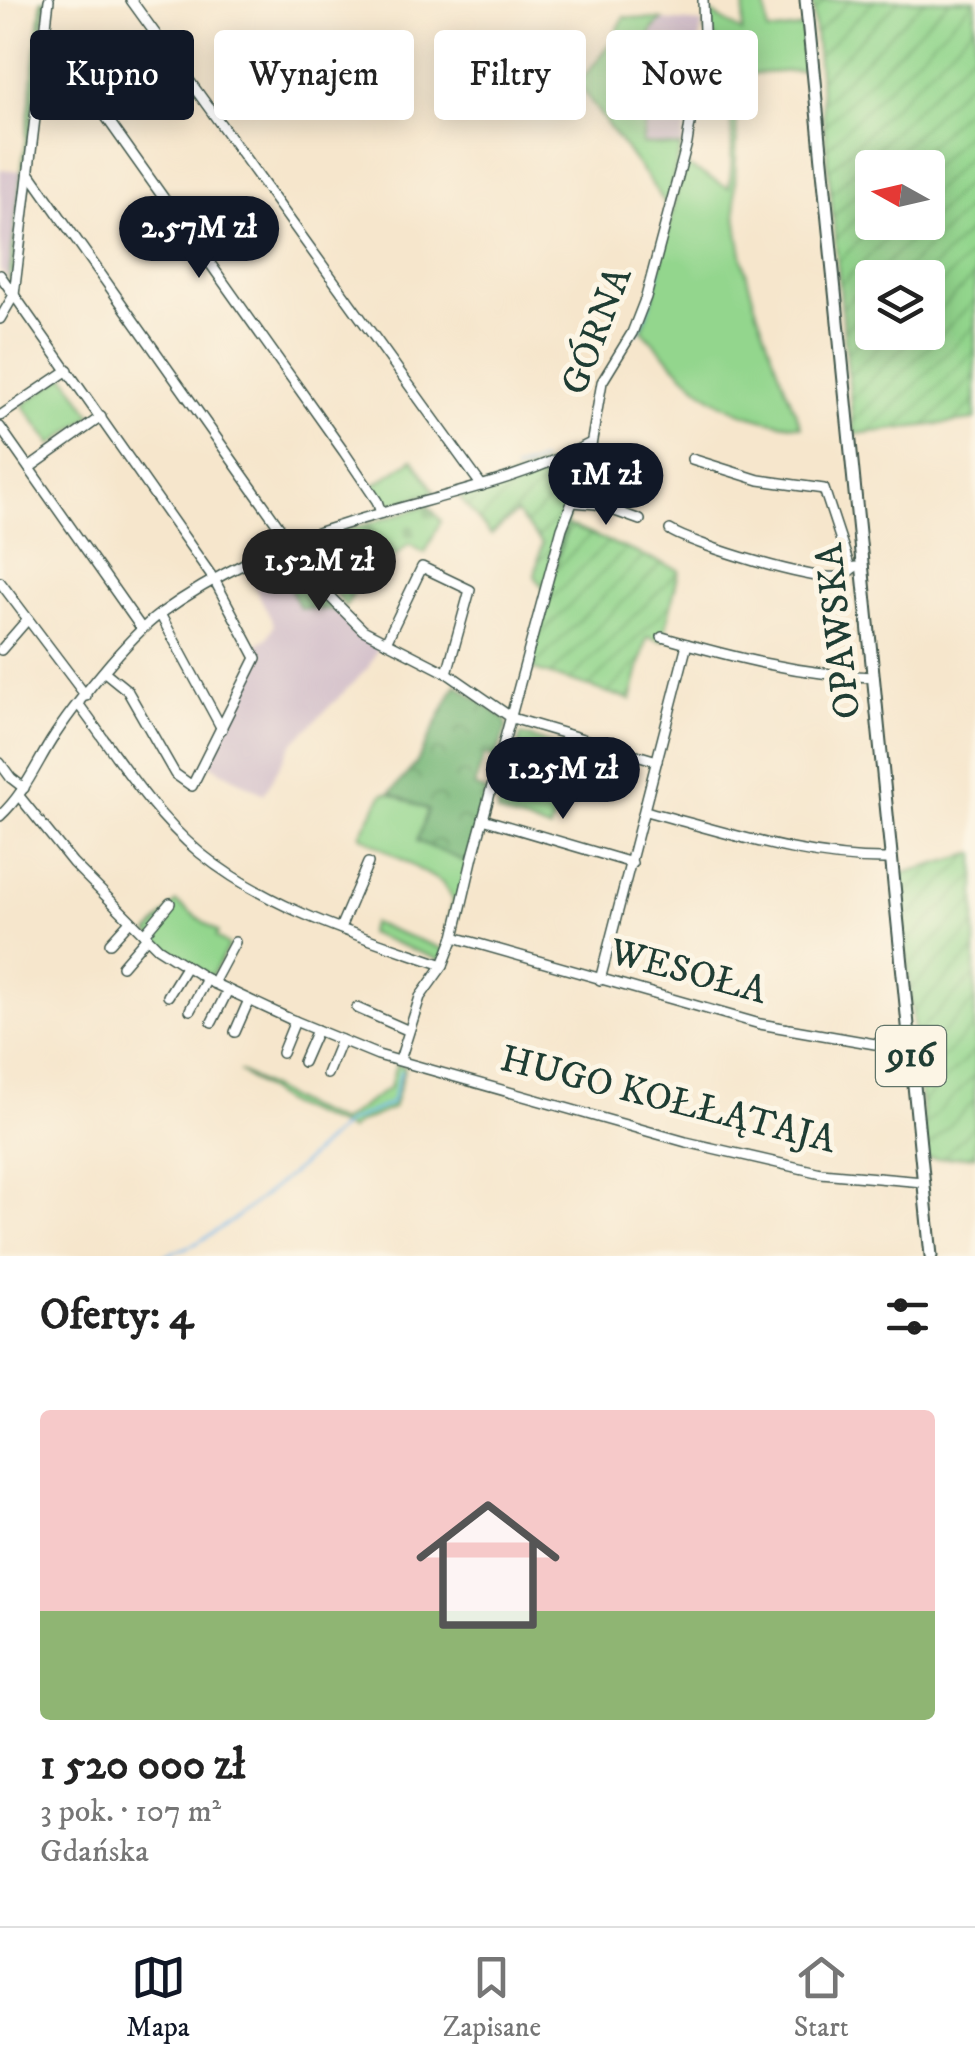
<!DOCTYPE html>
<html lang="pl">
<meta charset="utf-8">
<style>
:root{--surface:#fff;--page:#f6f6f6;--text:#222;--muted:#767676;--line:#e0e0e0;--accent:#111827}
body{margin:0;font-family:"IM FELL DW Pica",serif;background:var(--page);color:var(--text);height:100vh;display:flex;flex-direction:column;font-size:38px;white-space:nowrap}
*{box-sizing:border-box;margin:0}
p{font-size:32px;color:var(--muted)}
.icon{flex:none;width:55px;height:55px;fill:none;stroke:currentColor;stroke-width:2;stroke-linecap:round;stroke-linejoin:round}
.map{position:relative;height:1256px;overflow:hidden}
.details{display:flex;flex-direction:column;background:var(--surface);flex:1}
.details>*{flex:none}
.hud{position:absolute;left:30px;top:30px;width:915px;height:90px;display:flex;gap:20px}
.needle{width:65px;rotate:278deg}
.controls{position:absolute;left:855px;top:150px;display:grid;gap:20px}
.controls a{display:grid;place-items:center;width:90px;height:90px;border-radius:10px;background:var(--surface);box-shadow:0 5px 25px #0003;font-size:50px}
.price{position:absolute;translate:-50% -85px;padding:0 22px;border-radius:35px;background:var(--accent);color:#fff;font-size:32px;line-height:65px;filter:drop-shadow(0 2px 5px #0008)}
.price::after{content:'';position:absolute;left:50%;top:60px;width:30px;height:22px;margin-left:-15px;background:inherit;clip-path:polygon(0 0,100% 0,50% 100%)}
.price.selected{background:#222;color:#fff}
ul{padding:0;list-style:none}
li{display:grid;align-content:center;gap:20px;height:530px;padding:0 40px}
li span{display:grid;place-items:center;height:310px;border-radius:10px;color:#555}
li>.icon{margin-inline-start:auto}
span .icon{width:180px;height:180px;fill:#fffc;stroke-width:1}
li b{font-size:42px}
h2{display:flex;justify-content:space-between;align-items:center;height:120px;padding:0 40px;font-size:42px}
.chip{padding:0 35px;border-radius:10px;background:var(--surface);box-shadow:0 5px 25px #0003;font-size:35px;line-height:90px}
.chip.selected{background:var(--accent);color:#fff}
.dock{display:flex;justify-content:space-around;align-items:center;height:140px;border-top:2px solid var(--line);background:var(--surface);font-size:28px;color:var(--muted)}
.dock a{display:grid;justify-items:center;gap:5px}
.dock .selected{color:var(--accent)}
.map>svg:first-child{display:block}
.industrial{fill:#d1bdc9}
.green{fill:#93d68d;stroke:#598a60;stroke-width:2.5}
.forest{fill:url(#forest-crowns);stroke:#4a7a56;stroke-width:2.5}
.cemetery{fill:url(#cemetery-stones);stroke:#598a60;stroke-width:2.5}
.garden{fill:url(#garden-furrows);stroke:#598a60;stroke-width:2.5;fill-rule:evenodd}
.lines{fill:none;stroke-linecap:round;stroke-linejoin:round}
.stream{stroke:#77b8eb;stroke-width:2.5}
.minor-casing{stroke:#3f564b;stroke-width:12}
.major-casing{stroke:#3f564b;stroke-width:15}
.minor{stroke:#fff;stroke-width:9}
.major{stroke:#fff;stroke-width:11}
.labels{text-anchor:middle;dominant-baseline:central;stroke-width:10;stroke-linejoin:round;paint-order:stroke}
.shield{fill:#fcf5e5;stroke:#617469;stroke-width:2.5}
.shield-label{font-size:35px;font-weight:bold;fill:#1f3d34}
.street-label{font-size:38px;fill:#1f3d34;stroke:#fcf5e5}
</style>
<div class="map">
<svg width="975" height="1256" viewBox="0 0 975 1256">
<defs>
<pattern id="forest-crowns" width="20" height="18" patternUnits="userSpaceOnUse" patternTransform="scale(2.5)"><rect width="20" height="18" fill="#76b778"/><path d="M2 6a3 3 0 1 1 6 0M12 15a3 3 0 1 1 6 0" fill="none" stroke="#609663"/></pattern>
<pattern id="cemetery-stones" width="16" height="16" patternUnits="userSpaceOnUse" patternTransform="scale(2.5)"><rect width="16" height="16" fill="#93d68d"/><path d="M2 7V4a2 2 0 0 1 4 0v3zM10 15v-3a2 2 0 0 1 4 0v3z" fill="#77af74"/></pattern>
<pattern id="garden-furrows" width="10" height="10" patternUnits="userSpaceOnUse" patternTransform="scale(2.5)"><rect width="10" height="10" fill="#93d68d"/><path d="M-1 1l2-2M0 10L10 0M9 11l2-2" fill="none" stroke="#77af74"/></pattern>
</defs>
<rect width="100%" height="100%" fill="#fcf5e5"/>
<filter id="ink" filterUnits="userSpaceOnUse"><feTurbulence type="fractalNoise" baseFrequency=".01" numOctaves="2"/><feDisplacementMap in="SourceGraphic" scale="20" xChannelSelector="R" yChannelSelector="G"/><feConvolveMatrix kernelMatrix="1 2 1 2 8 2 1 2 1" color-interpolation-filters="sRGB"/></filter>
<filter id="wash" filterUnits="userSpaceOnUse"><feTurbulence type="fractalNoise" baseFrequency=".0048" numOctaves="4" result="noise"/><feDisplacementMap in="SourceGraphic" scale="40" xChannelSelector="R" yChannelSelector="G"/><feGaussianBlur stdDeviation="2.25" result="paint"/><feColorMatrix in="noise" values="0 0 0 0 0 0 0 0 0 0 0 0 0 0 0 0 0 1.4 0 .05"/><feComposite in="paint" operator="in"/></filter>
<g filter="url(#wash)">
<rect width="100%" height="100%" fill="#f6e6cc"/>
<g class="industrial">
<path d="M 662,20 L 702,23 L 681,147 L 642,145 L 645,124 L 653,104 L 643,52 L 653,28 Z"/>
<path d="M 0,169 L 22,171 L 9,280 L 0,270 Z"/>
<path d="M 275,557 L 300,607 L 335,610 L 380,644 L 368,668 L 292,744 L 264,794 L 207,763 L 260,660 L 254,646 L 267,638 L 274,625 L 247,571 Z"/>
</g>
<g class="green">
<path d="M 42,0 L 46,0 L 14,279 L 9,280 Z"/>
<path d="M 745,0 L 774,0 L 765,1 L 768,32 L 806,27 L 810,70 L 730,75 C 742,117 734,156 735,198 C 738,277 772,353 801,426 C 718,418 695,387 642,330 L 654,294 L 683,164 L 729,188 C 737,136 728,87 715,37 L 705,32 L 706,10 L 742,32 Z"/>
<path d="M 624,17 L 662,20 L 653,28 L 643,51 L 655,61 L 657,90 L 645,124 L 642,144 L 681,147 L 667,206 C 639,164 605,126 579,83 L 611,43 Z"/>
<path d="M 65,375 L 92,415 L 52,445 L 23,405 Z"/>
<path d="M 413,459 L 435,492 L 383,507 L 373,486 Z"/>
<path d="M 521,735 L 574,751 L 550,830 L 497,813 Z"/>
<path d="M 390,793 L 428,810 L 418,841 L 468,863 L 453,933 L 447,928 L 453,900 L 442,883 L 360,835 L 383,794 Z"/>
<path d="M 176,902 L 218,932 L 216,937 L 229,946 L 211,977 L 157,942 L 149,933 Z"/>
<path d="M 372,923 L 446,950 L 442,961 L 368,933 Z"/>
<path d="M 396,1064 L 405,1067 L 393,1108 L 357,1123 L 350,1130 L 288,1105 L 239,1071 L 307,1108 L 340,1122 L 390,1087 Z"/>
</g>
<g class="forest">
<path d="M 292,549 L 335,610 L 300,608 L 275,557 Z"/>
<path d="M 456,684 L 505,719 L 507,726 L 496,759 L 485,755 L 474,786 L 487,792 L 468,863 L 417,841 L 428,810 L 390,793 L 416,764 Z"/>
</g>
<path class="cemetery" d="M 428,505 L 441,521 L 425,553 L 409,544 L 377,572 L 370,573 L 345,606 L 300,545 Z"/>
<g class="garden">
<path d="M 812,0 L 975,0 L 975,420 L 854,434 ZM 872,168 L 928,168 L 928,222 L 872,222 ZM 872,278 L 928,278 L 928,332 L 872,332 Z"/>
<path d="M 563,459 L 579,481 L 545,591 L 535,576 L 542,543 L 516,513 L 491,535 L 459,497 Z"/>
<path d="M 567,525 L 679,570 L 663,641 L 647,637 L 631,700 L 528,668 Z"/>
<path d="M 975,853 L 975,1156 L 927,1159 L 898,875 Z"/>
</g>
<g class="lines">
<g class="stream">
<path d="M 636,334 L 646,315 L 659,269"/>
<path d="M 515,470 L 541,461"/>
<path d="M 165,1256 L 197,1243 L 232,1221 L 298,1168 L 346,1123 L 391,1103 L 401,1071"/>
</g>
</g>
</g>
<g filter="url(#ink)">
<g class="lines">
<defs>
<g id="minor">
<path d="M 131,0 L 482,486"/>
<path d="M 45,38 L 55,45 L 344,452 L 377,501 L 381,513"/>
<path d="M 30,174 L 326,593 L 363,630 L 447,673 L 512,718 L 657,761"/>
<path d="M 0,275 L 215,581 L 256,658 L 192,786 L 175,774 L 127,690 L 106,673"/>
<path d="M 0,319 L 14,295 L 49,0"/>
<path d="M 0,416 L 68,370"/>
<path d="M 0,427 L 142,629"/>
<path d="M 692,459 L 759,480 L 824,489 L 850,568"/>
<path d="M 29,468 L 101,417"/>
<path d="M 573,502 L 596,504 L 640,520"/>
<path d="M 670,530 C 692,544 821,585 843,576 C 848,574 850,569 855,567"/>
<path d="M 0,582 L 86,696"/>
<path d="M 160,614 L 222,729"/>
<path d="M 662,637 C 732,657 801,675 873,677"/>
<path d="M 386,642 L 422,567 L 470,590 L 447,673"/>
<path d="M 1,650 L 27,620"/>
<path d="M 79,705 C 117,756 151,812 200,853 C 270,910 360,936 443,965"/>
<path d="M 0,763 L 11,778 L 24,788"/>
<path d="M 19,796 L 73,863 L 158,948 L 213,983 L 290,1019 L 378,1055 L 686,1142 L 821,1173 L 923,1182"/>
<path d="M 645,811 C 726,832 808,861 891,859"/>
<path d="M 0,816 C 23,795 35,767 51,741 C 72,708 129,636 160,614 C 214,575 281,543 345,524 C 427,498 513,484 591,443"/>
<path d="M 483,819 L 632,863"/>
<path d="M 340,928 L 368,863"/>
<path d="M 144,934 L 170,903"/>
<path d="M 454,937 L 760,1024 L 875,1044 L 910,1040"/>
<path d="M 110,943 L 130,921"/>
<path d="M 122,966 L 147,937"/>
<path d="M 600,980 L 687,644"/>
<path d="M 213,983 L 235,942"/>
<path d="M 168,996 L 186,967"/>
<path d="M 357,1008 L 407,1030"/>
<path d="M 190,1010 L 207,979"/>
<path d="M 212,1022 L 228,990"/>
<path d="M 235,1032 L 249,1000"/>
<path d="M 282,1053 L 295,1021"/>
<path d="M 400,1060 L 420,997 L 443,965 L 454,937 L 473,856 L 562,528 L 588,463 L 602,382 L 632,333 L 646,297 L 687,143 L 704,32 L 703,0"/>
<path d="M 303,1062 L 317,1030"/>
<path d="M 327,1074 L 341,1040"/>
</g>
<path id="major" d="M 806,0 L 931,1256"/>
</defs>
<use href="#minor" class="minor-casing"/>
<use href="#major" class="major-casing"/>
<use href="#minor" class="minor"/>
<use href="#major" class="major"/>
</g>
</g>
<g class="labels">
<rect class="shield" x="876" y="1026" width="70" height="60" rx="8"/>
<g class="shield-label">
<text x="911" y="1056">916</text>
</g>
<g class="street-label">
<text transform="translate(597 331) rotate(-69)">GÓRNA</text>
<text transform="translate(839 631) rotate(-96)">OPAWSKA</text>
<text transform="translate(688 972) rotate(15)">WESOŁA</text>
<text transform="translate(668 1100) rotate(14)">HUGO KOŁŁĄTAJA</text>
</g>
</g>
</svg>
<div class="controls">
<a><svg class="needle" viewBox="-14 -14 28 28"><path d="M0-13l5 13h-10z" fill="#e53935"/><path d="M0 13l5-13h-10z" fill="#767676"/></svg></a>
<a><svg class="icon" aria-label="layers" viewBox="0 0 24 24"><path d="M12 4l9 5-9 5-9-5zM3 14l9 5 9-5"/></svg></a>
</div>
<b class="price" style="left:199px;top:281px">2.57M zł</b>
<b class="price" style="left:606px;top:528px">1M zł</b>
<b class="price selected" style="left:319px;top:614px">1.52M zł</b>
<b class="price" style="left:563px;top:822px">1.25M zł</b>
<div class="hud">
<a class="chip selected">Kupno</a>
<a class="chip">Wynajem</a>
<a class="chip">Filtry</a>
<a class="chip">Nowe</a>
</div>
</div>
<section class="details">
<h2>Oferty: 4<svg class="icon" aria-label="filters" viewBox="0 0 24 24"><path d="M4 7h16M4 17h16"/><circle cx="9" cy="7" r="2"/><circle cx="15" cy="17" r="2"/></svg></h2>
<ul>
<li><span style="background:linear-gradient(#f6c9c9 65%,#8fb573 0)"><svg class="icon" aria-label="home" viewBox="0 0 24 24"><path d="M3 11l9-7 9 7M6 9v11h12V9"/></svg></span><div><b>1 520 000 zł</b><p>3 pok. · 107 m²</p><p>Gdańska</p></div></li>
</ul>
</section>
<nav class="dock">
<a class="selected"><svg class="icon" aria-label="map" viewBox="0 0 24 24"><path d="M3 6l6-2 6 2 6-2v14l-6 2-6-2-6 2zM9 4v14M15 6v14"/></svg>Mapa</a>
<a><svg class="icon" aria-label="saved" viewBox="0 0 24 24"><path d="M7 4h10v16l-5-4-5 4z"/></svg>Zapisane</a>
<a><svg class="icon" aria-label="home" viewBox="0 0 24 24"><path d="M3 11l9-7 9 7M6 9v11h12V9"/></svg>Start</a>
</nav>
